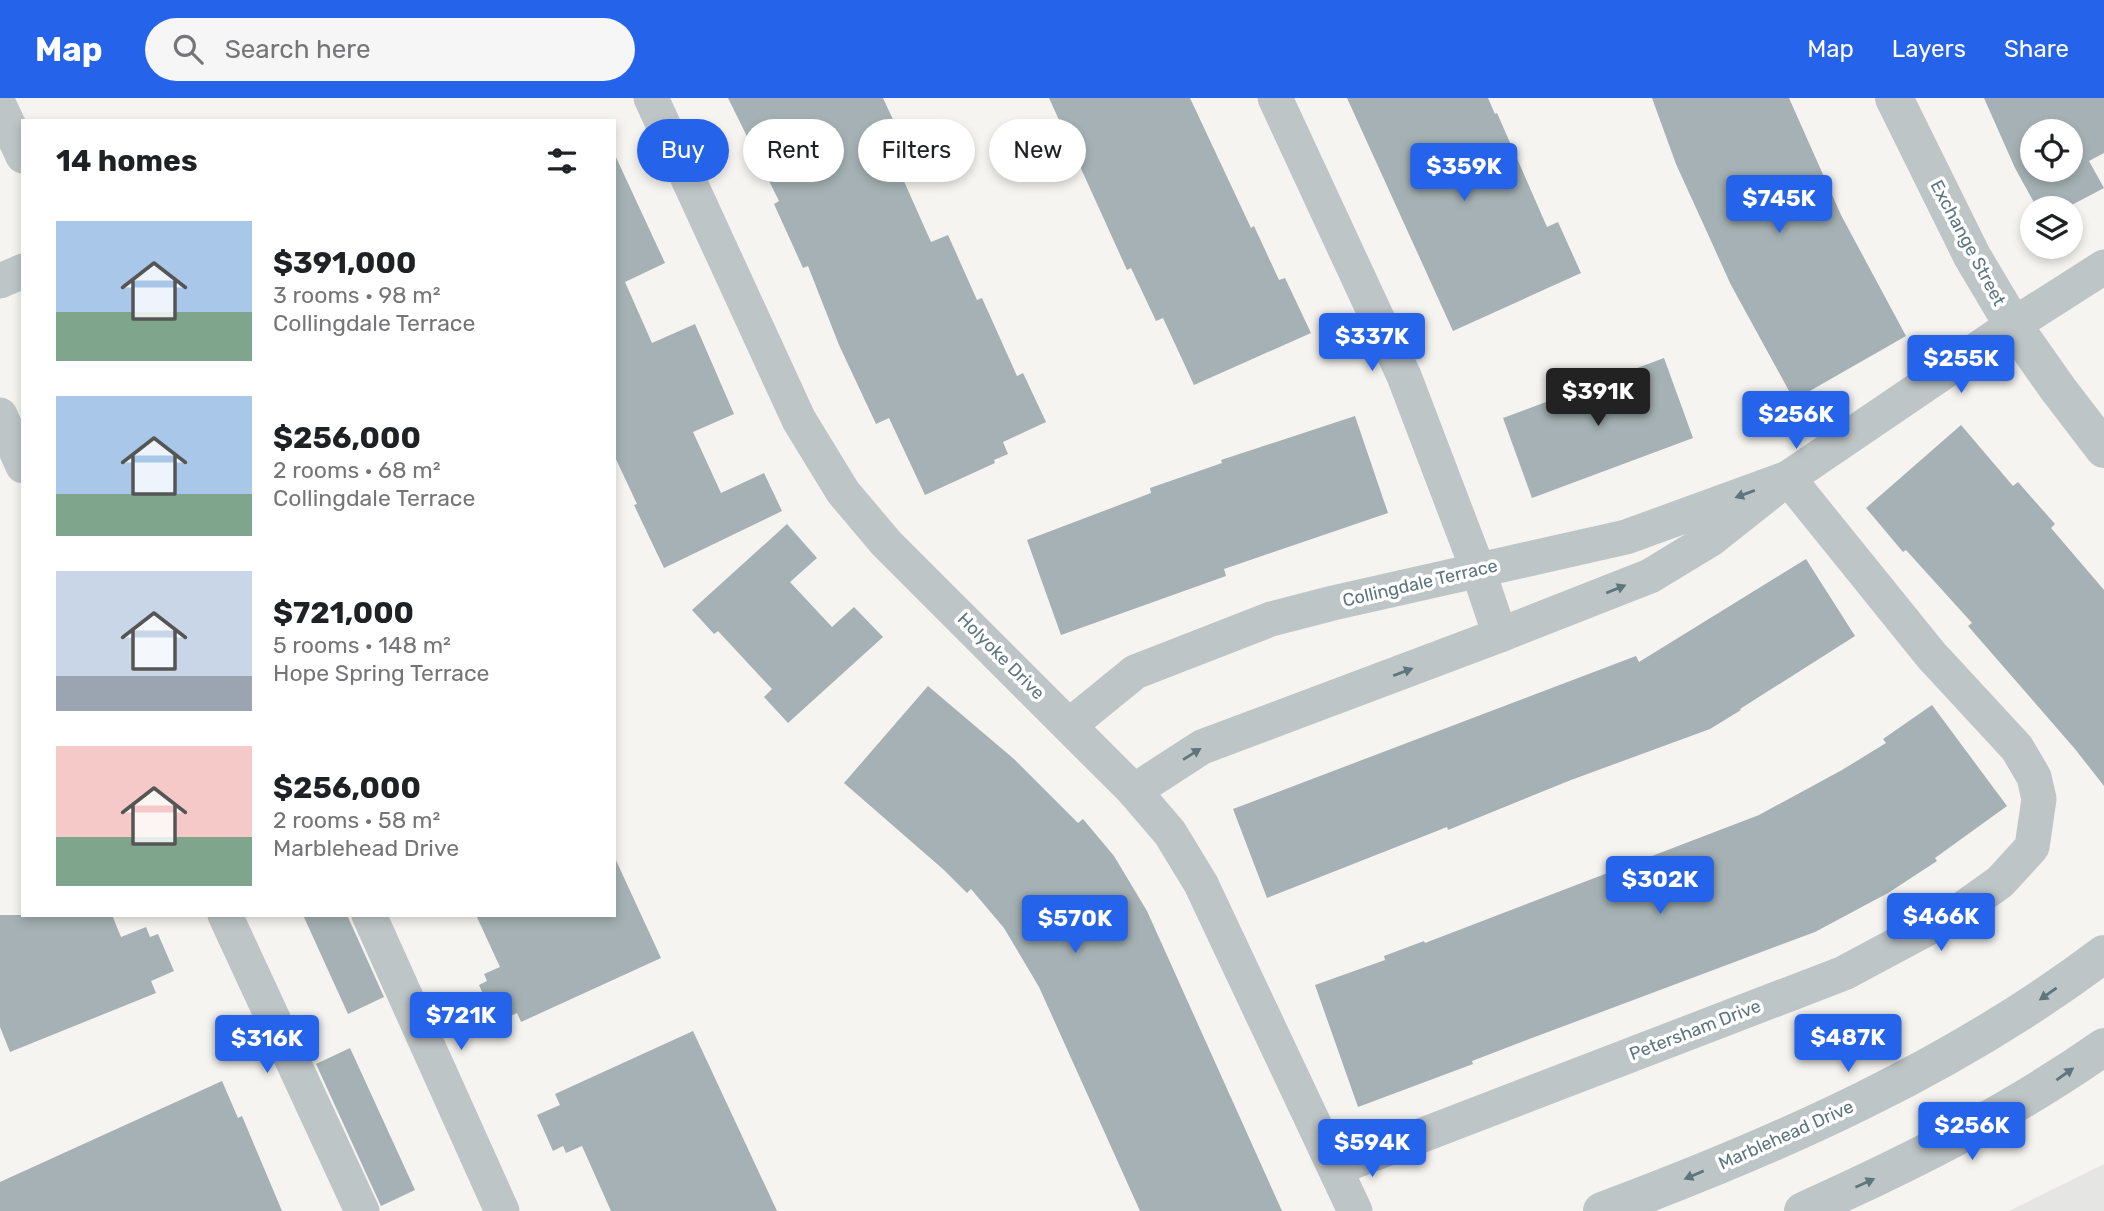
<!DOCTYPE html>
<meta charset="utf-8">
<style>
:root{--surface:#fff;--page:#f6f6f6;--text:#202124;--muted:#757577;--accent:#2563eb}
body{margin:0;font-family:Rubik,sans-serif;background:var(--page);color:var(--text);height:100vh;display:flex;flex-direction:column;font-size:26px;white-space:nowrap}
*{box-sizing:border-box;margin:0}
p{font-size:23px;color:var(--muted)}
.icon{flex:none;width:38px;height:38px;fill:none;stroke:currentColor;stroke-width:2;stroke-linecap:round;stroke-linejoin:round}
.map{position:relative;flex:1;overflow:hidden}
.sheet{position:absolute;left:21px;top:21px;width:595px;height:798px;display:flex;flex-direction:column;background:var(--surface);border-radius:0px;box-shadow:0 4px 10px #0003}
.sheet>*{flex:none}
.hud{position:absolute;left:637px;top:21px;width:665px;height:63px;display:flex;gap:14px}
.buttons{position:absolute;left:2020px;top:21px;display:grid;gap:14px}
.buttons a{display:grid;place-items:center;width:63px;height:63px;border-radius:50%;background:var(--surface);box-shadow:0 4px 10px #0003;font-size:35px}
.price{position:absolute;translate:-50% -60px;padding:0 16px;border-radius:7px;background:var(--accent);color:#fff;font-size:23px;line-height:46px;filter:drop-shadow(0 2px 4px #0008)}
.price::after{content:'';position:absolute;left:50%;top:42px;width:21px;height:16px;margin-left:-10px;background:inherit;clip-path:polygon(0 0,100% 0,50% 100%)}
.price.active{background:#222;color:#fff}
ul{padding:0;list-style:none}
li{display:flex;align-items:center;gap:21px;height:175px;padding:0 35px}
li span{display:grid;place-items:center;flex:none;width:196px;height:140px;border-radius:0px;color:#555}
li>.icon{margin-inline-start:auto}
span .icon{width:84px;height:84px;fill:#fffc;stroke-width:1}
li b{font-size:30px}
h2{display:flex;justify-content:space-between;align-items:center;height:84px;padding:0 35px;font-size:30px}
.pill{padding:0 24px;border-radius:32px;background:var(--surface);box-shadow:0 4px 10px #0003;font-size:24px;line-height:63px}
.pill.active{background:var(--accent);color:#fff}
header{display:flex;align-items:center;gap:42px;box-sizing:border-box;height:98px;padding:0 35px;background:var(--accent);color:#fff}
header strong{font-size:33px}
nav{display:flex;gap:38px;margin-inline-start:auto;font-size:24px}
.search{width:490px;height:63px;background:var(--page);display:flex;align-items:center;gap:18px;box-sizing:border-box;padding:0 24px;border-radius:38px;color:var(--muted);font-size:26px}
.map>svg:first-child{display:block}
.built{fill:#e5e6e4}
.building{fill:#a5b1b4;fill-rule:evenodd}
.lines{fill:none;stroke-linecap:round;stroke-linejoin:round}
.minor{stroke:#bec5c7;stroke-width:35}
.tertiary{stroke:#bec5c7;stroke-width:38}
.oneway{fill:#5d767e}
.labels{text-anchor:middle;dominant-baseline:central;stroke-width:7;stroke-linejoin:round;paint-order:stroke}
.street-label{font-size:18px;fill:#5d767e;stroke:#fff}
</style>
<header>
<strong>Map</strong>
<div class="search"><svg class="icon" aria-label="search" viewBox="0 0 24 24"><circle cx="10" cy="10" r="6"/><path d="M15 15l6 6"/></svg>Search here</div>
<nav><a>Map</a><a>Layers</a><a>Share</a></nav>
</header>
<div class="map">
<svg width="2104" height="1113" viewBox="0 0 2104 1113">
<rect width="100%" height="100%" fill="#f5f4f0"/>
<path class="built" d="M 2104,1066 L 2104,1113 L 2009,1113 Z"/>
<g class="building">
<path d="M 728,0 L 883,0 L 897,30 L 883,36 L 931,144 L 948,137 L 977,202 L 982,200 L 1017,278 L 1023,275 L 1046,324 L 1003,344 L 1008,356 L 994,362 L 995,365 L 925,397 L 889,320 L 876,326 L 839,247 L 808,168 L 803,170 L 774,106 L 779,103 Z"/>
<path d="M 1049,0 L 1190,0 L 1251,130 L 1254,128 L 1279,182 L 1285,180 L 1311,235 L 1194,287 L 1163,220 L 1156,223 L 1131,170 L 1127,172 Z"/>
<path d="M 1347,0 L 1488,0 L 1495,16 L 1497,15 L 1547,129 L 1558,124 L 1581,175 L 1453,233 Z"/>
<path d="M 1652,0 L 1789,0 L 1841,117 L 1906,238 L 1794,302 L 1731,187 L 1676,66 Z"/>
<path d="M 1984,0 L 2104,0 L 2104,55 L 2089,63 L 2104,90 L 2066,110 L 2037,110 L 2015,70 ZM 2032,33 L 2070,33 L 2070,72 L 2032,72 Z"/>
<path d="M 614,55 L 665,165 L 625,184 L 652,245 L 695,226 L 734,316 L 693,334 L 721,395 L 764,375 L 782,413 L 664,470 L 634,407 L 637,406 L 614,357 Z"/>
<path d="M 1664,260 L 1693,340 L 1532,400 L 1503,320 Z"/>
<path d="M 1355,318 L 1388,415 L 1224,471 L 1226,478 L 1061,537 L 1027,442 L 1151,395 L 1150,390 L 1222,365 L 1221,362 Z"/>
<path d="M 1961,327 L 2013,388 L 2018,384 L 2055,426 L 2051,430 L 2104,492 L 2104,688 L 2075,651 L 1968,528 L 1972,525 L 1906,452 L 1903,454 L 1866,410 Z"/>
<path d="M 787,426 L 817,460 L 790,484 L 832,529 L 854,509 L 883,539 L 788,625 L 764,599 L 772,591 L 718,533 L 714,536 L 692,512 Z"/>
<path d="M 1806,461 L 1855,538 L 1740,611 L 1741,612 L 1710,631 L 1571,682 L 1448,732 L 1447,729 L 1267,800 L 1233,711 L 1636,558 L 1639,564 Z"/>
<path d="M 928,588 L 1014,661 L 1078,725 L 1083,721 L 1114,758 L 1147,813 L 1282,1113 L 1140,1113 L 1039,889 L 1004,830 L 971,791 L 967,795 L 944,772 L 844,685 Z"/>
<path d="M 1932,607 L 2007,708 L 1935,760 L 1937,763 L 1888,795 L 1815,834 L 1540,937 L 1472,963 L 1473,966 L 1358,1009 L 1315,887 L 1385,862 L 1384,858 L 1424,843 L 1425,845 L 1759,717 L 1842,672 L 1886,645 L 1883,641 Z"/>
<path d="M 614,758 L 661,860 L 521,924 L 517,915 L 496,925 L 479,887 L 487,883 L 484,876 L 500,869 L 476,817 L 614,817 Z"/>
<path d="M 0,817 L 112,817 L 121,839 L 146,829 L 150,839 L 158,836 L 174,873 L 151,883 L 156,895 L 10,954 L 0,929 Z"/>
<path d="M 303,817 L 347,817 L 384,899 L 348,916 Z"/>
<path d="M 693,933 L 777,1113 L 611,1113 L 582,1048 L 566,1055 L 563,1048 L 553,1053 L 537,1017 L 560,1007 L 555,996 Z"/>
<path d="M 350,950 L 415,1092 L 381,1108 L 316,966 Z"/>
<path d="M 222,983 L 238,1020 L 242,1018 L 282,1113 L 0,1113 L 0,1084 Z"/>
</g>
<g class="lines">
<g class="minor">
<path d="M 651,0 L 799,322 L 843,394 L 886,445 L 1134,693 L 1170,735 L 1201,786 L 1355,1113"/>
<path d="M 1275,0 L 1404,278 L 1478,472 L 1500,537"/>
<path d="M 0,9 L 23,58"/>
<path d="M 0,183 L 23,173"/>
<path d="M 0,317 L 23,368"/>
<path d="M 1070,627 L 1135,574 L 1271,521 L 1333,505 L 1626,439 L 1788,380 L 1711,441 L 1650,478 L 1500,537 L 1202,649 L 1134,693"/>
<path d="M 225,817 L 362,1113"/>
<path d="M 369,817 L 502,1113"/>
<path d="M 1337,1070 L 1844,875 L 1958,814 L 2000,784 L 2032,749 L 2039,701 L 2034,679 L 2017,650 L 1931,557 L 1788,380 L 2013,227 L 2104,169"/>
</g>
<g class="tertiary">
<path d="M 1894,0 L 1972,158 L 2013,227 L 2058,291 L 2104,351"/>
<path d="M 1602,1113 C 1779,1047 1953,970 2104,856"/>
<path d="M 1803,1113 C 1908,1066 2010,1015 2104,949"/>
</g>
</g>
<defs><path id="oneway-solid" d="M-6-.8H1V-3.2L6.5 0L1 3.2V.8H-6Z" transform="scale(1.75)"/></defs>
<g class="oneway">
<use href="#oneway-solid" transform="translate(1745 396) rotate(160)"/>
<use href="#oneway-solid" transform="translate(1616 491) rotate(-22)"/>
<use href="#oneway-solid" transform="translate(1403 574) rotate(-21)"/>
<use href="#oneway-solid" transform="translate(1192 656) rotate(-32)"/>
<use href="#oneway-solid" transform="translate(2048 896) rotate(145)"/>
<use href="#oneway-solid" transform="translate(2065 976) rotate(-35)"/>
<use href="#oneway-solid" transform="translate(1694 1077) rotate(157)"/>
<use href="#oneway-solid" transform="translate(1865 1085) rotate(-24)"/>
</g>
<g class="labels">
<g class="street-label">
<text transform="translate(1968 145) rotate(62)">Exchange Street</text>
<text transform="translate(1420 485) rotate(-13)">Collingdale Terrace</text>
<text transform="translate(1001 558) rotate(45)">Holyoke Drive</text>
<text transform="translate(1695 932) rotate(-21)">Petersham Drive</text>
<text transform="translate(1786 1037) rotate(-24)">Marblehead Drive</text>
</g>
</g>
</svg>
<div class="buttons">
<a><svg class="icon" aria-label="locate" viewBox="0 0 24 24"><circle cx="12" cy="12" r="6"/><path d="M12 2v4M12 18v4M2 12h4M18 12h4"/></svg></a>
<a><svg class="icon" aria-label="layers" viewBox="0 0 24 24"><path d="M12 4l9 5-9 5-9-5zM3 14l9 5 9-5"/></svg></a>
</div>
<b class="price" style="left:1464px;top:105px">$359K</b>
<b class="price" style="left:1779px;top:137px">$745K</b>
<b class="price" style="left:1372px;top:275px">$337K</b>
<b class="price" style="left:1961px;top:297px">$255K</b>
<b class="price active" style="left:1598px;top:330px">$391K</b>
<b class="price" style="left:1796px;top:353px">$256K</b>
<b class="price" style="left:1660px;top:818px">$302K</b>
<b class="price" style="left:1941px;top:855px">$466K</b>
<b class="price" style="left:1075px;top:857px">$570K</b>
<b class="price" style="left:461px;top:954px">$721K</b>
<b class="price" style="left:1848px;top:976px">$487K</b>
<b class="price" style="left:267px;top:977px">$316K</b>
<b class="price" style="left:1972px;top:1064px">$256K</b>
<b class="price" style="left:1372px;top:1081px">$594K</b>
<div class="hud">
<a class="pill active">Buy</a>
<a class="pill">Rent</a>
<a class="pill">Filters</a>
<a class="pill">New</a>
</div>
<section class="sheet">
<h2>14 homes<svg class="icon" aria-label="filters" viewBox="0 0 24 24"><path d="M4 7h16M4 17h16"/><circle cx="9" cy="7" r="2"/><circle cx="15" cy="17" r="2"/></svg></h2>
<ul>
<li><span style="background:linear-gradient(#a9c7e8 65%,#7fa58c 0)"><svg class="icon" aria-label="home" viewBox="0 0 24 24"><path d="M3 11l9-7 9 7M6 9v11h12V9"/></svg></span><div><b>$391,000</b><p>3 rooms · 98 m²</p><p>Collingdale Terrace</p></div></li>
<li><span style="background:linear-gradient(#a9c7e8 70%,#7fa58c 0)"><svg class="icon" aria-label="home" viewBox="0 0 24 24"><path d="M3 11l9-7 9 7M6 9v11h12V9"/></svg></span><div><b>$256,000</b><p>2 rooms · 68 m²</p><p>Collingdale Terrace</p></div></li>
<li><span style="background:linear-gradient(#c9d6e8 75%,#9aa5b1 0)"><svg class="icon" aria-label="home" viewBox="0 0 24 24"><path d="M3 11l9-7 9 7M6 9v11h12V9"/></svg></span><div><b>$721,000</b><p>5 rooms · 148 m²</p><p>Hope Spring Terrace</p></div></li>
<li><span style="background:linear-gradient(#f6c9c9 65%,#7fa58c 0)"><svg class="icon" aria-label="home" viewBox="0 0 24 24"><path d="M3 11l9-7 9 7M6 9v11h12V9"/></svg></span><div><b>$256,000</b><p>2 rooms · 58 m²</p><p>Marblehead Drive</p></div></li>
</ul>
</section>
</div>
